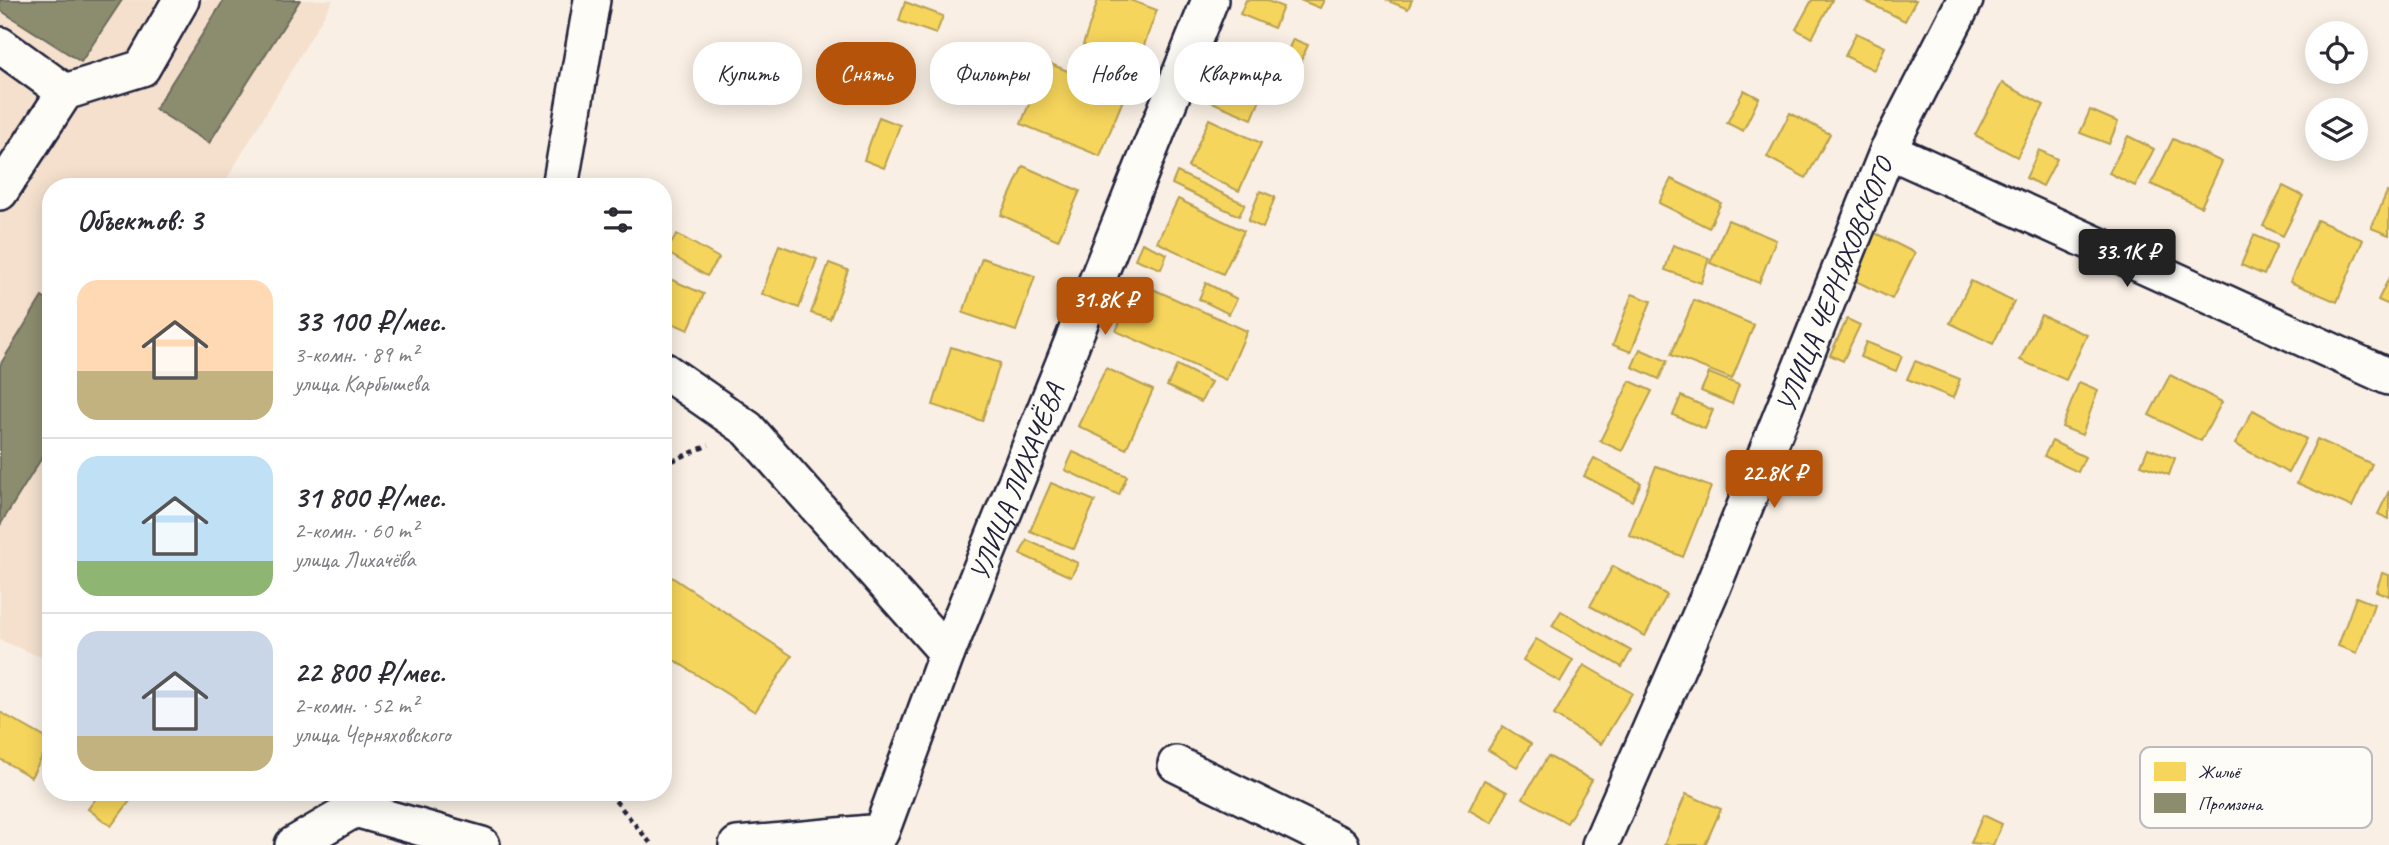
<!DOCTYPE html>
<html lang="ru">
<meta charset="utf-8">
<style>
:root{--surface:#fff;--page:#f7f7f7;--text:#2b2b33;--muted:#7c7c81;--line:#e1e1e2;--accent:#b45309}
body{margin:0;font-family:Caveat,sans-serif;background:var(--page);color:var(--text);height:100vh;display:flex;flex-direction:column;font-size:26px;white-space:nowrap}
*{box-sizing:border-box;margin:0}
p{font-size:23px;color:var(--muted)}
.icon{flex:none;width:38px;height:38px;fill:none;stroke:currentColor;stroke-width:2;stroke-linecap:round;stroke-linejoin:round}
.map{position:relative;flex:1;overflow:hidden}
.drawer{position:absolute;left:42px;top:178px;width:630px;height:623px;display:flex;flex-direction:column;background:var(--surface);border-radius:28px;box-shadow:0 4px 18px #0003}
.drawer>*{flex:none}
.hud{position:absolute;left:693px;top:42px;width:665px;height:63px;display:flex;gap:14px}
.controls{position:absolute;left:2305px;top:21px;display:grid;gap:14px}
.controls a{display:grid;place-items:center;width:63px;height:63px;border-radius:50%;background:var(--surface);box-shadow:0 4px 18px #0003;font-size:35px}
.price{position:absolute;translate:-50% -60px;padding:0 16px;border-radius:7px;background:var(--accent);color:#fff;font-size:23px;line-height:46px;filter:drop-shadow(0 2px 4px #0008)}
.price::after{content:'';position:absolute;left:50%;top:42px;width:21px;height:16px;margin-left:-10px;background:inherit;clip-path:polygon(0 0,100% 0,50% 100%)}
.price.active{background:#222;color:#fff}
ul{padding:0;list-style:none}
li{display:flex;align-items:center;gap:21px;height:175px;padding:0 35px}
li+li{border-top:2px solid var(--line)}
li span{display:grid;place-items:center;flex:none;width:196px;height:140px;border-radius:21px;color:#555}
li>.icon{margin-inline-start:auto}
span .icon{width:84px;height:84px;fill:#fffc;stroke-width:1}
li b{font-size:30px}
h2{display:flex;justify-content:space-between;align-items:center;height:84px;padding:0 35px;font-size:30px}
.chip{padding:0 24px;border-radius:28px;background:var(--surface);box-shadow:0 4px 18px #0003;font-size:24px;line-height:63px}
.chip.active{background:var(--accent);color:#fff}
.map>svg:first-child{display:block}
.built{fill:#f4e0cd}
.homes{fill:#f6d55c;stroke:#b69f52;stroke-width:2}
.industry{fill:#8c8c6e;stroke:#6c6c5f;stroke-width:2}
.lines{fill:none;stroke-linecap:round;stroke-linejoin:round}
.minor-casing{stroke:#22223b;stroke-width:40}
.path{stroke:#22223b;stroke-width:4.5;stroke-dasharray:5 5;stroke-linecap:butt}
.minor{stroke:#fdfcf7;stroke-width:35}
.labels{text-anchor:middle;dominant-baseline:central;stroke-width:7;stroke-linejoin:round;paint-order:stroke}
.street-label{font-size:28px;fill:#22223b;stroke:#fdfcf7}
.key{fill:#fdfcf7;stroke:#bbbbbf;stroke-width:2}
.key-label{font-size:19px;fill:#22223b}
</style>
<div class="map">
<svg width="2389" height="845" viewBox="0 0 2389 845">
<rect width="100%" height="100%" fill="#f9efe4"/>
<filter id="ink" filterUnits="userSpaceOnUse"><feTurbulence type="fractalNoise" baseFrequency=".0143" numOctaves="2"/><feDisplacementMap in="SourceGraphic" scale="14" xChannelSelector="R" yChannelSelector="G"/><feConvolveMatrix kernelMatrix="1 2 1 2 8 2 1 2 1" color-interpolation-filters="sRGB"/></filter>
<g filter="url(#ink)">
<path class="built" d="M 0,0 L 333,0 L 222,187 L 51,187 L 51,661 L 0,640 Z"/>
<g class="homes">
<path d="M 1098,0 L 1130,0 L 1157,10 L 1137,64 L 1083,45 Z"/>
<path d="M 1246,0 L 1265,0 L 1283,7 L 1274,28 L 1240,14 Z"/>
<path d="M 1300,0 L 1324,0 L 1320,8 Z"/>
<path d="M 1386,0 L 1412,0 L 1408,9 Z"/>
<path d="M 1812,0 L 1832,0 L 1812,38 L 1796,29 Z"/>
<path d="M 1863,0 L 1916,0 L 1905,21 Z"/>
<path d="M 905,2 L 943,16 L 936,34 L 899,21 Z"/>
<path d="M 1856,33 L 1885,47 L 1874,70 L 1845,56 Z"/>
<path d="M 1293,39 L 1308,45 L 1294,76 L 1279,70 Z"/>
<path d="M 1225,57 L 1270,76 L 1252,119 L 1207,100 Z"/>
<path d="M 1046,62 L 1125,95 L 1100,156 L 1021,124 Z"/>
<path d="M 2002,83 L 2044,105 L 2017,157 L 1975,135 Z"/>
<path d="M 1744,90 L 1759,98 L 1743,131 L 1727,123 Z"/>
<path d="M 2090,110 L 2118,122 L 2109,144 L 2080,133 Z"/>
<path d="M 1790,113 L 1830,134 L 1806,178 L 1767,157 Z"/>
<path d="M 879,117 L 900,125 L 884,168 L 864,160 Z"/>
<path d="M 1209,119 L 1261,143 L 1239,191 L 1188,167 Z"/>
<path d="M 2128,136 L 2154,149 L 2135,186 L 2109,173 Z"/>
<path d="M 2173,139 L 2222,162 L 2201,207 L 2151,184 Z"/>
<path d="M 2039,150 L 2057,159 L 2043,186 L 2026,178 Z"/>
<path d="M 1023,166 L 1080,191 L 1058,240 L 1001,215 Z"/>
<path d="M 1177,172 L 1245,204 L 1239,216 L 1172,184 Z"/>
<path d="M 1671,179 L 1721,203 L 1709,228 L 1659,203 Z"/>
<path d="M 2283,186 L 2303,196 L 2283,236 L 2263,226 Z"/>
<path d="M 1260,191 L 1275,197 L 1263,228 L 1248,221 Z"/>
<path d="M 2387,192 L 2389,193 L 2389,235 L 2371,228 Z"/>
<path d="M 1178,199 L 1244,231 L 1223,274 L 1157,242 Z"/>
<path d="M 1728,220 L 1776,240 L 1759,283 L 1710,263 Z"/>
<path d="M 2317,220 L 2363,240 L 2337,302 L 2290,282 Z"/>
<path d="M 1873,232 L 1915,253 L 1892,299 L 1850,278 Z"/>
<path d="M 677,234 L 719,258 L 707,276 L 666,252 Z"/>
<path d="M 2254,235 L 2277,245 L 2264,275 L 2241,265 Z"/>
<path d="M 1142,243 L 1167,254 L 1161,269 L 1135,259 Z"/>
<path d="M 779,245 L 817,259 L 799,308 L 762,294 Z"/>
<path d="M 1673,245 L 1709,258 L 1701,283 L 1665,270 Z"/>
<path d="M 982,258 L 1035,276 L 1016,331 L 963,313 Z"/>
<path d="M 829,263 L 848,270 L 830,319 L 811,313 Z"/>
<path d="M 663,276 L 704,294 L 688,330 L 663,319 Z"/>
<path d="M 2389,278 L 2389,305 L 2378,300 Z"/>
<path d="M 1971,281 L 2014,302 L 1993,344 L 1950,323 Z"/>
<path d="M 1137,282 L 1247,331 L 1226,380 L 1116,331 Z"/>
<path d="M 1206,283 L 1237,299 L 1229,314 L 1199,299 Z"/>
<path d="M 1632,294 L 1651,301 L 1631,352 L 1613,345 Z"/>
<path d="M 1694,300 L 1754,325 L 1732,379 L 1671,355 Z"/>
<path d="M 2041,315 L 2087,335 L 2066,380 L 2020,360 Z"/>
<path d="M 1847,319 L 1860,325 L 1843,361 L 1830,355 Z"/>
<path d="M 1866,342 L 1902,356 L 1896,371 L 1860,357 Z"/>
<path d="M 951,347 L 1000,363 L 982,421 L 933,405 Z"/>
<path d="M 1640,349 L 1667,361 L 1659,379 L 1632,367 Z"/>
<path d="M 1915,361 L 1960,379 L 1953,398 L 1907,379 Z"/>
<path d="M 1177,365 L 1211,382 L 1201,402 L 1167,386 Z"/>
<path d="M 1106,368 L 1153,390 L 1126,449 L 1078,426 Z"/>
<path d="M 1709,373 L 1739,385 L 1732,404 L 1701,391 Z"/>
<path d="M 2170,375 L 2222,402 L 2201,441 L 2149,415 Z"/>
<path d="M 1630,381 L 1652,391 L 1622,451 L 1600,441 Z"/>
<path d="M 2079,382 L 2098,390 L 2082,435 L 2062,427 Z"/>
<path d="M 1681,396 L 1713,410 L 1705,429 L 1673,415 Z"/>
<path d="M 2253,410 L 2306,439 L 2288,473 L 2235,444 Z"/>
<path d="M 2317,439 L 2372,464 L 2352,507 L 2297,483 Z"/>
<path d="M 2052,441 L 2085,457 L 2078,472 L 2044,456 Z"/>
<path d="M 2148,448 L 2175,458 L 2169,475 L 2141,465 Z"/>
<path d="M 1073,452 L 1127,476 L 1119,495 L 1065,470 Z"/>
<path d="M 1594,458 L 1641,483 L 1632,501 L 1584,476 Z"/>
<path d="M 1656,466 L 1711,487 L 1683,557 L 1629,535 Z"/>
<path d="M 1051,483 L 1095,501 L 1074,549 L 1030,531 Z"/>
<path d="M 2389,491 L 2389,519 L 2378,514 Z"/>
<path d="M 1027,540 L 1078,563 L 1071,577 L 1020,554 Z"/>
<path d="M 1613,566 L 1667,595 L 1645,636 L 1590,606 Z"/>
<path d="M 2382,573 L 2389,575 L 2389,596 L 2376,591 Z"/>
<path d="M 667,574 L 792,656 L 755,712 L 663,653 L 663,581 Z"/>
<path d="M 2356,597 L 2374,604 L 2357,653 L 2338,646 Z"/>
<path d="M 1561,611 L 1631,651 L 1622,667 L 1552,626 Z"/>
<path d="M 1536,639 L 1573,660 L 1560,682 L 1523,660 Z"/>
<path d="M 1584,665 L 1632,693 L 1601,744 L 1554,715 Z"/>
<path d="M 0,712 L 51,741 L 31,777 L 0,759 Z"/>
<path d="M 1503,726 L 1531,744 L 1517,767 L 1488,750 Z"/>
<path d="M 1548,756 L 1592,780 L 1567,823 L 1523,798 Z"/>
<path d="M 1484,780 L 1507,792 L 1492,823 L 1469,810 Z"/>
<path d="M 100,793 L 136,793 L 111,826 L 88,809 Z"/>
<path d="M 1686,794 L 1721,809 L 1705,845 L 1664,845 Z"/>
<path d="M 1983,815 L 2002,824 L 1993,845 L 1971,843 Z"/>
</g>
<g class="industry">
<path d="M 0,0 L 122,0 L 81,62 L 0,10 Z"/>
<path d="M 224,0 L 300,0 L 209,143 L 155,109 Z"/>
<path d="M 42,297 L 51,303 L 51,443 L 0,525 L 0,365 Z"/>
</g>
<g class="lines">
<defs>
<g id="minor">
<path d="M 0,45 L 65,92"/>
<path d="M 1888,150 L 2389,377"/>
<path d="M 560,187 L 592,0"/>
<path d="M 0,192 L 65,92 L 142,68 L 181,0"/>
<path d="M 663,370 L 748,429 L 947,653"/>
<path d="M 1176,764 L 1341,845"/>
<path d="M 293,845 L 355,809 L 482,845"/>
<path id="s1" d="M 737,845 L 881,832 L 947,653 L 1210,0"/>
<path id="s2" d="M 1600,845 L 1713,586 L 1888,150 L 1965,0"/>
</g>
</defs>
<use href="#minor" class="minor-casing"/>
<g class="path">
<path d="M 663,465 L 709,445"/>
<path d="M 609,793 L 652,845"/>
</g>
<use href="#minor" class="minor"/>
</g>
</g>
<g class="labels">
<g class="street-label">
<text stroke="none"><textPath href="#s2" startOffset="607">УЛИЦА ЧЕРНЯХОВСКОГО</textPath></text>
<text stroke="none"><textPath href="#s1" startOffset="520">УЛИЦА ЛИХАЧЁВА</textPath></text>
</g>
</g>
<rect x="2140" y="747" width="232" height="81" rx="10" class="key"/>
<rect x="2154" y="762" width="32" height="19" fill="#f6d55c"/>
<rect x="2154" y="793" width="32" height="20" fill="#8c8c6e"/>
<g class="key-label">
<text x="2198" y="778">Жильё</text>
<text x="2198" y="810">Промзона</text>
</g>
</svg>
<div class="controls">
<a><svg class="icon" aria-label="locate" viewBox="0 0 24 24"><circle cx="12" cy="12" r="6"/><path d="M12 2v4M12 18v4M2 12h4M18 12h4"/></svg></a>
<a><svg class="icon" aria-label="layers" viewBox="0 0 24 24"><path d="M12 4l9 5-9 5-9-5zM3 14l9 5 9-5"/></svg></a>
</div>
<b class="price active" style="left:2127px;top:289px">33.1K ₽</b>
<b class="price" style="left:1105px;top:337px">31.8K ₽</b>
<b class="price" style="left:1774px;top:510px">22.8K ₽</b>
<div class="hud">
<a class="chip">Купить</a>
<a class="chip active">Снять</a>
<a class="chip">Фильтры</a>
<a class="chip">Новое</a>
<a class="chip">Квартира</a>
</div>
<section class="drawer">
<h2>Объектов: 3<svg class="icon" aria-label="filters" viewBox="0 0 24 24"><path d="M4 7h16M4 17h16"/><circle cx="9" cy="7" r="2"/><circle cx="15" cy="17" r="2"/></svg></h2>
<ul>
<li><span style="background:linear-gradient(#ffd9b3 65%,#c2b280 0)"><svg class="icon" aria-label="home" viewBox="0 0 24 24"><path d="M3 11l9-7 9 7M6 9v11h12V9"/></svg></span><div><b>33 100 ₽/мес.</b><p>3-комн. · 89 m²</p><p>улица Карбышева</p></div></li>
<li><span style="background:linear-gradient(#bfe0f5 75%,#8fb573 0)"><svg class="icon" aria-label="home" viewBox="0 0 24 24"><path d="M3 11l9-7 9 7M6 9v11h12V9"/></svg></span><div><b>31 800 ₽/мес.</b><p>2-комн. · 60 m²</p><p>улица Лихачёва</p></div></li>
<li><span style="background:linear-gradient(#c9d6e8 75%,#c2b280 0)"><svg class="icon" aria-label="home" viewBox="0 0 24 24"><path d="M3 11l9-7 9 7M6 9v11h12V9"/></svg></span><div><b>22 800 ₽/мес.</b><p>2-комн. · 52 m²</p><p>улица Черняховского</p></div></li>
</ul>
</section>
</div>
